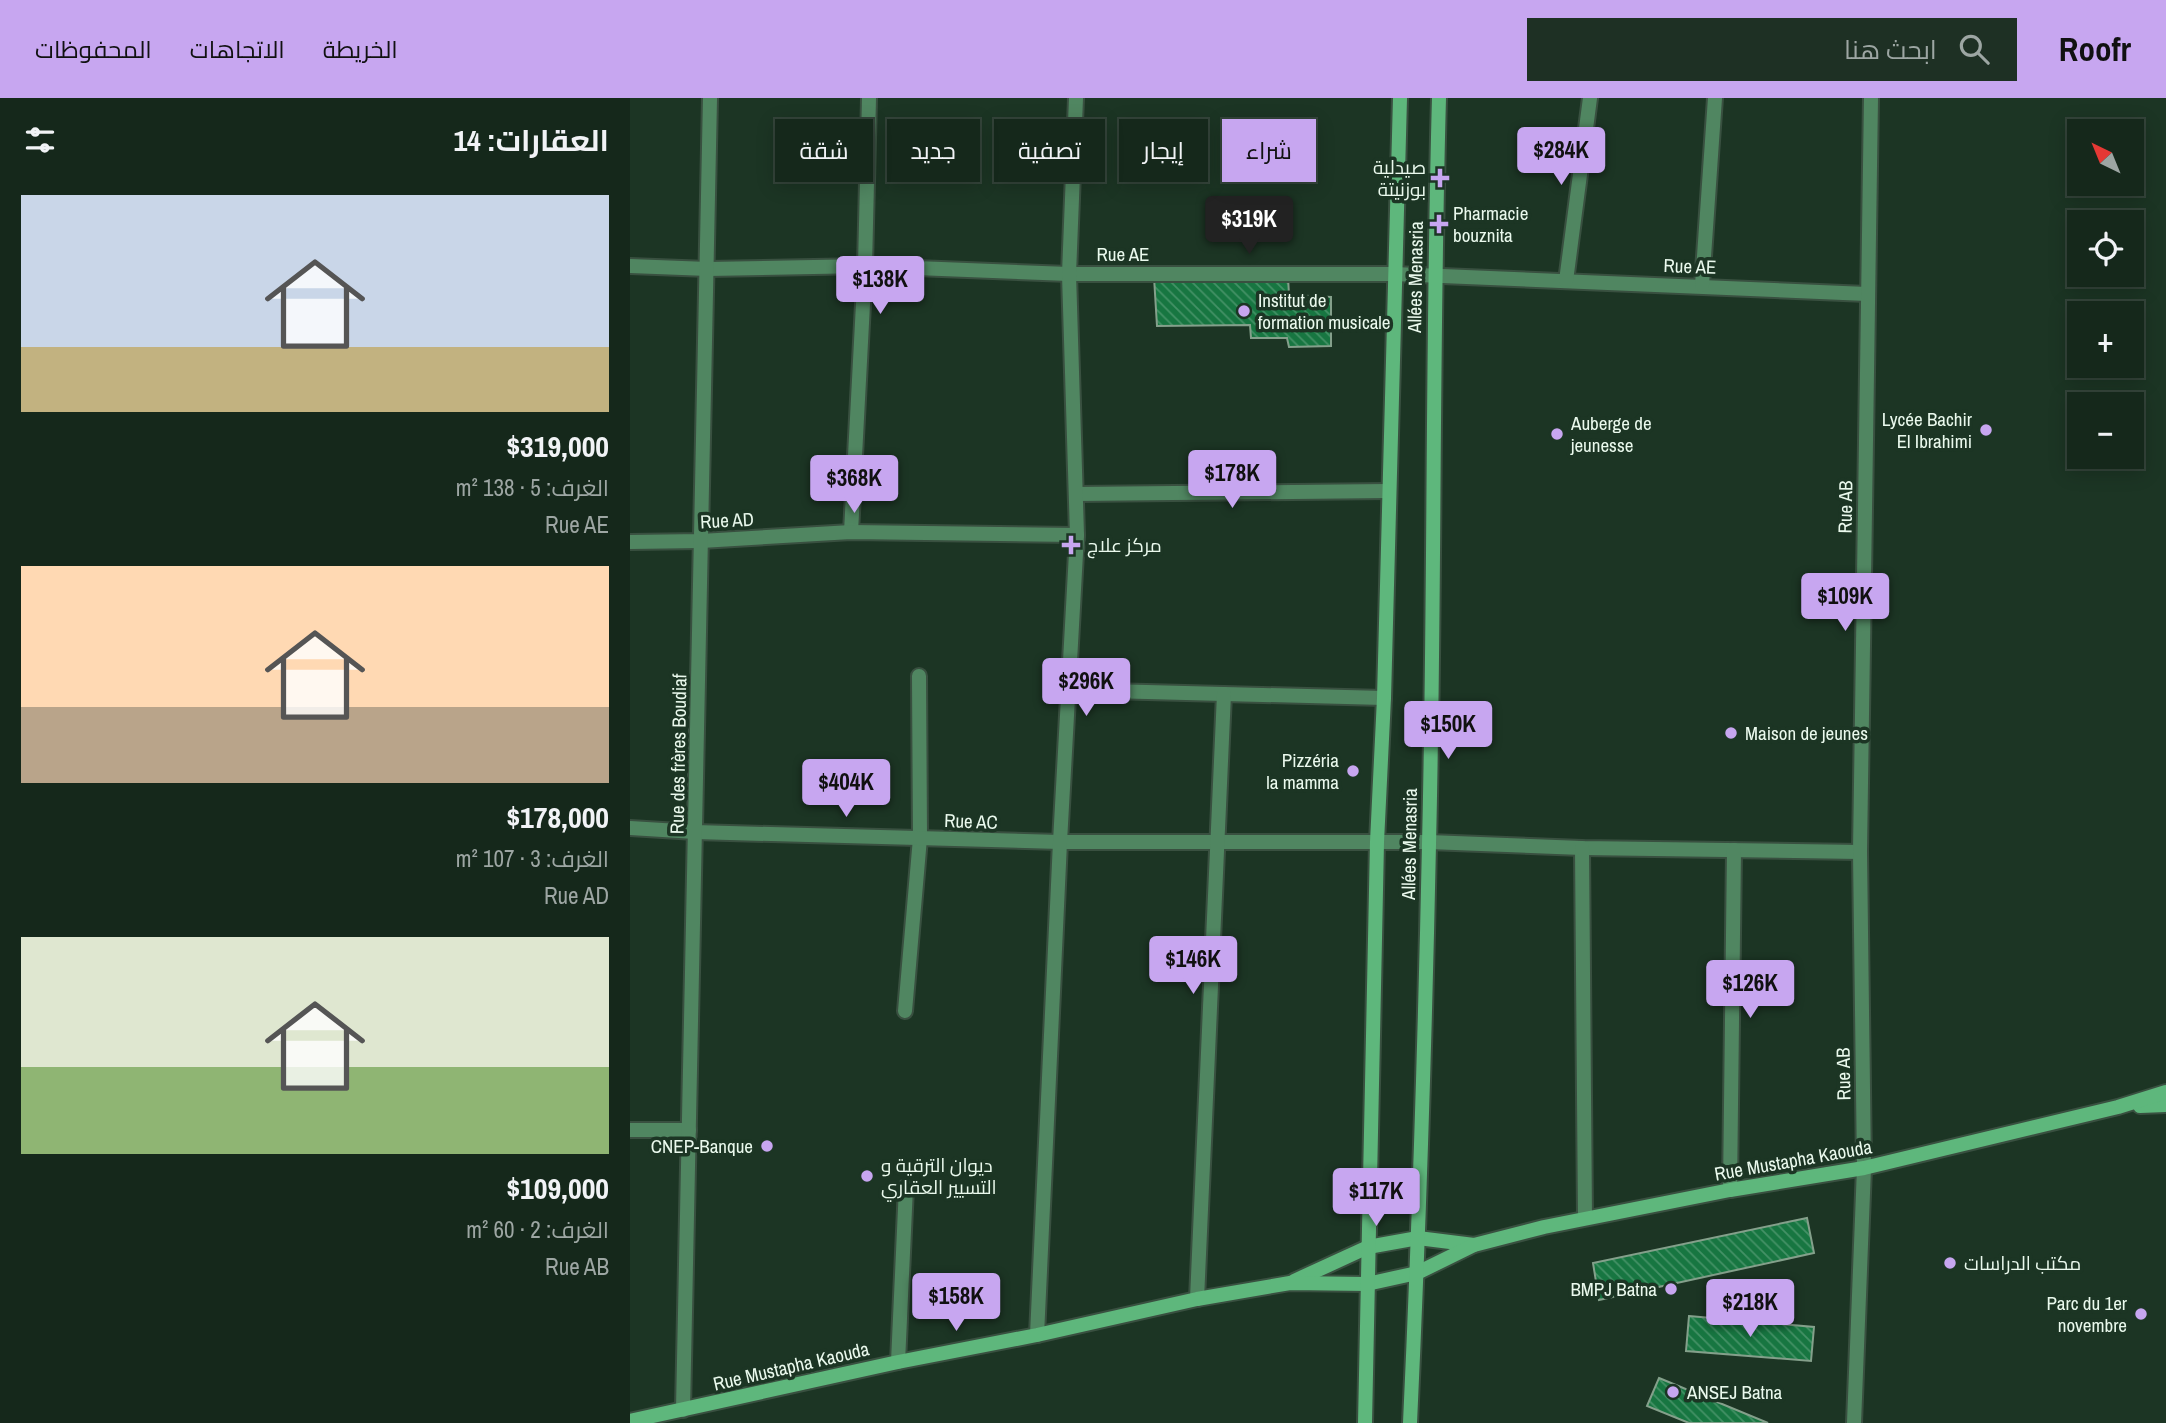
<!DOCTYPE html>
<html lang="ar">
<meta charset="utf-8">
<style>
:root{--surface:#15281b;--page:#1e3024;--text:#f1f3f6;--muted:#9da6a3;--line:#34443a;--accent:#c7a6f0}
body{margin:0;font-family:"Archivo Narrow",Cairo,sans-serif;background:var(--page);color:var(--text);direction:rtl;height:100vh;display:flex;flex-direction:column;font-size:26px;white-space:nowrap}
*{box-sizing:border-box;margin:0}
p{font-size:23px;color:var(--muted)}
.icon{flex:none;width:38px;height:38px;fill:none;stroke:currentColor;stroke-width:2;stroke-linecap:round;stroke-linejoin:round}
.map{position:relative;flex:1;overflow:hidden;direction:ltr}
.panel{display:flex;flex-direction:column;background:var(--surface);width:630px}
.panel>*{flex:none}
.top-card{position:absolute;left:21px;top:21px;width:665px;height:63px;direction:rtl;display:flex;gap:14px}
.needle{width:46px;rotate:317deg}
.fabs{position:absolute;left:1437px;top:21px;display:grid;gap:14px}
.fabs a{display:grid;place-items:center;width:77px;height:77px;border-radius:0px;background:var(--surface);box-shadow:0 4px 18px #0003,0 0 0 2px var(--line);font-size:35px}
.price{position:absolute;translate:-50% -60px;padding:0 16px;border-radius:7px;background:var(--accent);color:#111;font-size:23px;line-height:46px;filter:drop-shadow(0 2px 4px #0008)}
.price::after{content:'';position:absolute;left:50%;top:42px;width:21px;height:16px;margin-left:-10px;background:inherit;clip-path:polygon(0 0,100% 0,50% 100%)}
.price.current{background:#222;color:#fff}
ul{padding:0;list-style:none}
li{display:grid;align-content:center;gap:14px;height:371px;padding:0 21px}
li span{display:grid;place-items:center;height:217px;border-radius:0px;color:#555}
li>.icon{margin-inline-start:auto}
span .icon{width:126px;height:126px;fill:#fffc;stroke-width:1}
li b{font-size:30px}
h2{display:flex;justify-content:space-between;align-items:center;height:84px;padding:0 21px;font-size:30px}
.pill{padding:0 24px;border-radius:0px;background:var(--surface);box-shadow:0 4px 18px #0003,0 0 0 2px var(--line);font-size:24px;line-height:63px}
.pill.current{background:var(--accent);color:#111}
header{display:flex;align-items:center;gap:42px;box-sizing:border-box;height:98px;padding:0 35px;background:var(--accent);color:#111}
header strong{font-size:33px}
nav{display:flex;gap:38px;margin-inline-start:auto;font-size:24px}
.search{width:490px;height:63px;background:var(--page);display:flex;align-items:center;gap:18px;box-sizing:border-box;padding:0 24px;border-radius:0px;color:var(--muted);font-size:26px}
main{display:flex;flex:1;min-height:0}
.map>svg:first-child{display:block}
.building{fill:url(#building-back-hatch);stroke:#84a08b;stroke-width:2}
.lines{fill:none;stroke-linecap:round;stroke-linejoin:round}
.lane-casing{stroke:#395040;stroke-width:18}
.street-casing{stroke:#395040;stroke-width:18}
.secondary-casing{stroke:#395040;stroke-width:18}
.lane{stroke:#508661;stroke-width:14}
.street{stroke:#508661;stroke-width:14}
.secondary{stroke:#5eb77c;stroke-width:14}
.poi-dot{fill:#c7a6f0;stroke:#1c3524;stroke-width:2.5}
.labels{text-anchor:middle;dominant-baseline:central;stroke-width:7;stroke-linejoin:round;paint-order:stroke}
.poi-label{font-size:19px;fill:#eaf9ed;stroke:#1c3524;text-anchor:start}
.street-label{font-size:19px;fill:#eaf9ed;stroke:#1c3524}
</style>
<header>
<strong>Roofr</strong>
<div class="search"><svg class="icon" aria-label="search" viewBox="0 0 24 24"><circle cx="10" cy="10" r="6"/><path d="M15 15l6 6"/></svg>ابحث هنا</div>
<nav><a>الخريطة</a><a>الاتجاهات</a><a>المحفوظات</a></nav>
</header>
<main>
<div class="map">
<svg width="1536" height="1325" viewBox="0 0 1536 1325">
<defs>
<pattern id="building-back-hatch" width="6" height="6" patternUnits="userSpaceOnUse" patternTransform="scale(1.75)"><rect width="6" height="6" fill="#177641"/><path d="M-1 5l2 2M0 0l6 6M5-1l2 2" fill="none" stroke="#449166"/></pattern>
</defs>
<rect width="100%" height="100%" fill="#1c3524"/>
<g class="building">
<path d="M 524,179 L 658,179 L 659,197 L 701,199 L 701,248 L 659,249 L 657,240 L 621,240 L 620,227 L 527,228 Z"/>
<path d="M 1177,1120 L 1184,1155 L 969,1202 L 963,1165 Z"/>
<path d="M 1059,1218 L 1184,1229 L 1181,1263 L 1056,1253 Z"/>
<path d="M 1029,1280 L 1138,1325 L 1059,1325 L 1017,1308 Z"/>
</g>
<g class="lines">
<defs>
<g id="lane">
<path d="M 275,913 L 290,740 L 289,578"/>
<path d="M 1224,1325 L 1234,1070"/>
</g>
<g id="street">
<path d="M 0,168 L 78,171 L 235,168 L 439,176 L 764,176 L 1237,196"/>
<path d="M 936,183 L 960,0"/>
<path d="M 1072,187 L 1085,0"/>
<path d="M 446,396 L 758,393"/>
<path d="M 221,434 L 235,168 L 239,0"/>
<path d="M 0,444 L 71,443 L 221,434 L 447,437"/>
<path d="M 440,592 L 754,600"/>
<path d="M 0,730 L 65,734 L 430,744 L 799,744 L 952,750 L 1230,754"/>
<path d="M 952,750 L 955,1120"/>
<path d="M 0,1032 L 59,1032"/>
<path d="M 1234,1070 L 1230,754 L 1241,0"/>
<path d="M 1100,1092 L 1104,752"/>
<path d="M 567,1201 L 594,596"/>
<path d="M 407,1237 L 430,744 L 447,437 L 439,176 L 446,0"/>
<path d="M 268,1264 L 276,1089"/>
<path d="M 53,1312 L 80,0"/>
</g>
<g id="secondary">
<path d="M 1510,1008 L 1536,1007"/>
<path d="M 664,1183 L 738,1149 L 788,1140 L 844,1147"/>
<path d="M 0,1323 L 268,1264 L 407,1237 L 567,1201 L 660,1185 L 737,1186 L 787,1175 L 844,1147 L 914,1129 L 1100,1092 L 1234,1070 L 1488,1009 L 1536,994"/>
<path d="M 735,1325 L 747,744 L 754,600 L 770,0"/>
<path d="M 780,1325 C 789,1132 795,939 799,746 C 805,497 802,249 809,0"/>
</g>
</defs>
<use href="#lane" class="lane-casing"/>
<use href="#street" class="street-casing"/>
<use href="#secondary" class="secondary-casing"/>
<use href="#lane" class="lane"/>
<use href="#street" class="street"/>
<use href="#secondary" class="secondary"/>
</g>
<g class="poi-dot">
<path d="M806.5 69.5h7v7h7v7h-7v7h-7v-7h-7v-7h7z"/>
<path d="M805.5 115.5h7v7h7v7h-7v7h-7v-7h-7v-7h7z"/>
<circle cx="614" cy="213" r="7"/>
<circle cx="1356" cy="332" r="7"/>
<circle cx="927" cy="336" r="7"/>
<path d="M437.5 436.5h7v7h7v7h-7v7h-7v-7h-7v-7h7z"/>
<circle cx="1101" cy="635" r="7"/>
<circle cx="723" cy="673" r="7"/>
<circle cx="137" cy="1048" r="7"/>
<circle cx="237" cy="1078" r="7"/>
<circle cx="1320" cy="1165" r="7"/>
<circle cx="1041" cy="1191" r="7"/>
<circle cx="1511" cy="1216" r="7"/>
<circle cx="1043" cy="1294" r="7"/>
</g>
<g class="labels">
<g class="poi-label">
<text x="796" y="69" text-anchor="end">صيدلية<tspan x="796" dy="22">بوزنيتة</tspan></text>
<text x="823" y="115">Pharmacie<tspan x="823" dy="22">bouznita</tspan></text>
<text x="628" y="202">Institut de<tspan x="628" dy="22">formation musicale</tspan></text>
<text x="1342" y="321" text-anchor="end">Lycée Bachir<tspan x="1342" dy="22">El Ibrahimi</tspan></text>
<text x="941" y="325">Auberge de<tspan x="941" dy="22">jeunesse</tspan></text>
<text x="457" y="447">مركز علاج</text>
<text x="1115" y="635">Maison de jeunes</text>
<text x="709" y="662" text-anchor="end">Pizzéria<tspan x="709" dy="22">la mamma</tspan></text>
<text x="123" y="1048" text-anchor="end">CNEP-Banque</text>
<text x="251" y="1067">ديوان الترقية و<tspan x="251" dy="22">التسيير العقاري</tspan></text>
<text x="1334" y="1165">مكتب الدراسات</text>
<text x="1027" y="1191" text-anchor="end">BMPJ Batna</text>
<text x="1497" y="1205" text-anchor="end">Parc du 1er<tspan x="1497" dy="22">novembre</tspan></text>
<text x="1057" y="1294">ANSEJ Batna</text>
</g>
<g class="street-label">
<text x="493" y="156">Rue AE</text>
<text transform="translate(1060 168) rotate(2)">Rue AE</text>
<text transform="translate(785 179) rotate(-89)">Allées Menasria</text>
<text transform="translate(1215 409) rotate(-89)">Rue AB</text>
<text transform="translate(97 422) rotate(-3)">Rue AD</text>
<text transform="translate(48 656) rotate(-89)">Rue des frères Boudiaf</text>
<text transform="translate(341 723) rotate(2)">Rue AC</text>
<text transform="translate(779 746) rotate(-89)">Allées Menasria</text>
<text transform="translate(1213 976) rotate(-91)">Rue AB</text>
<text transform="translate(1163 1062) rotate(-10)">Rue Mustapha Kaouda</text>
<text transform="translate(161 1268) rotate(-13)">Rue Mustapha Kaouda</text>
</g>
</g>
</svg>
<div class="fabs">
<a><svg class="needle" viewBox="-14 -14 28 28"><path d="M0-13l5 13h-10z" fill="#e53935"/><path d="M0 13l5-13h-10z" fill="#9da6a3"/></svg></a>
<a><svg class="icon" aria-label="locate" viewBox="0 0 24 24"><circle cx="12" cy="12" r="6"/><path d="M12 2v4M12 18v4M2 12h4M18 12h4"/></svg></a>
<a>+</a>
<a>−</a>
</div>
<b class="price" style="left:931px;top:89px">$284K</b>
<b class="price current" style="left:619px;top:158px">$319K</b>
<b class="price" style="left:250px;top:218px">$138K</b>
<b class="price" style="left:602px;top:412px">$178K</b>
<b class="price" style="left:224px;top:417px">$368K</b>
<b class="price" style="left:1215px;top:535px">$109K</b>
<b class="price" style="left:456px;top:620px">$296K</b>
<b class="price" style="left:818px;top:663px">$150K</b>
<b class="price" style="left:216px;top:721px">$404K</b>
<b class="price" style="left:563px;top:898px">$146K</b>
<b class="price" style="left:1120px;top:922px">$126K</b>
<b class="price" style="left:746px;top:1130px">$117K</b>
<b class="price" style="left:326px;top:1235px">$158K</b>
<b class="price" style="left:1120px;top:1241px">$218K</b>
<div class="top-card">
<a class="pill current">شراء</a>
<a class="pill">إيجار</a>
<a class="pill">تصفية</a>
<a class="pill">جديد</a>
<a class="pill">شقة</a>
</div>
</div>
<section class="panel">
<h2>العقارات: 14<svg class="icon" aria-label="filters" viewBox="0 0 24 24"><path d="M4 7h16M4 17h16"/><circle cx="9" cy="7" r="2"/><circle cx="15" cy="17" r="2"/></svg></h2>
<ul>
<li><span style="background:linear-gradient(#c9d6e8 70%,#c2b280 0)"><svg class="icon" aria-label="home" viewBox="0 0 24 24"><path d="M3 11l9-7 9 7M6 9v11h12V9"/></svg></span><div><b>$319,000</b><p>الغرف: 5 · 138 m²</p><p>Rue AE</p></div></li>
<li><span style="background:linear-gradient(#ffd9b3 65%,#b9a48a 0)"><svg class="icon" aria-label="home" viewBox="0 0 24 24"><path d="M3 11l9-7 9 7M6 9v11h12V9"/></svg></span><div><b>$178,000</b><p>الغرف: 3 · 107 m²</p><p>Rue AD</p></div></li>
<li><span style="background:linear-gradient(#dfe7d0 60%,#8fb573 0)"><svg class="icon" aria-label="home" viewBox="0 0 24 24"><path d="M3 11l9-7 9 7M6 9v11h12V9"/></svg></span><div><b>$109,000</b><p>الغرف: 2 · 60 m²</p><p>Rue AB</p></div></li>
</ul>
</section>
</main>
